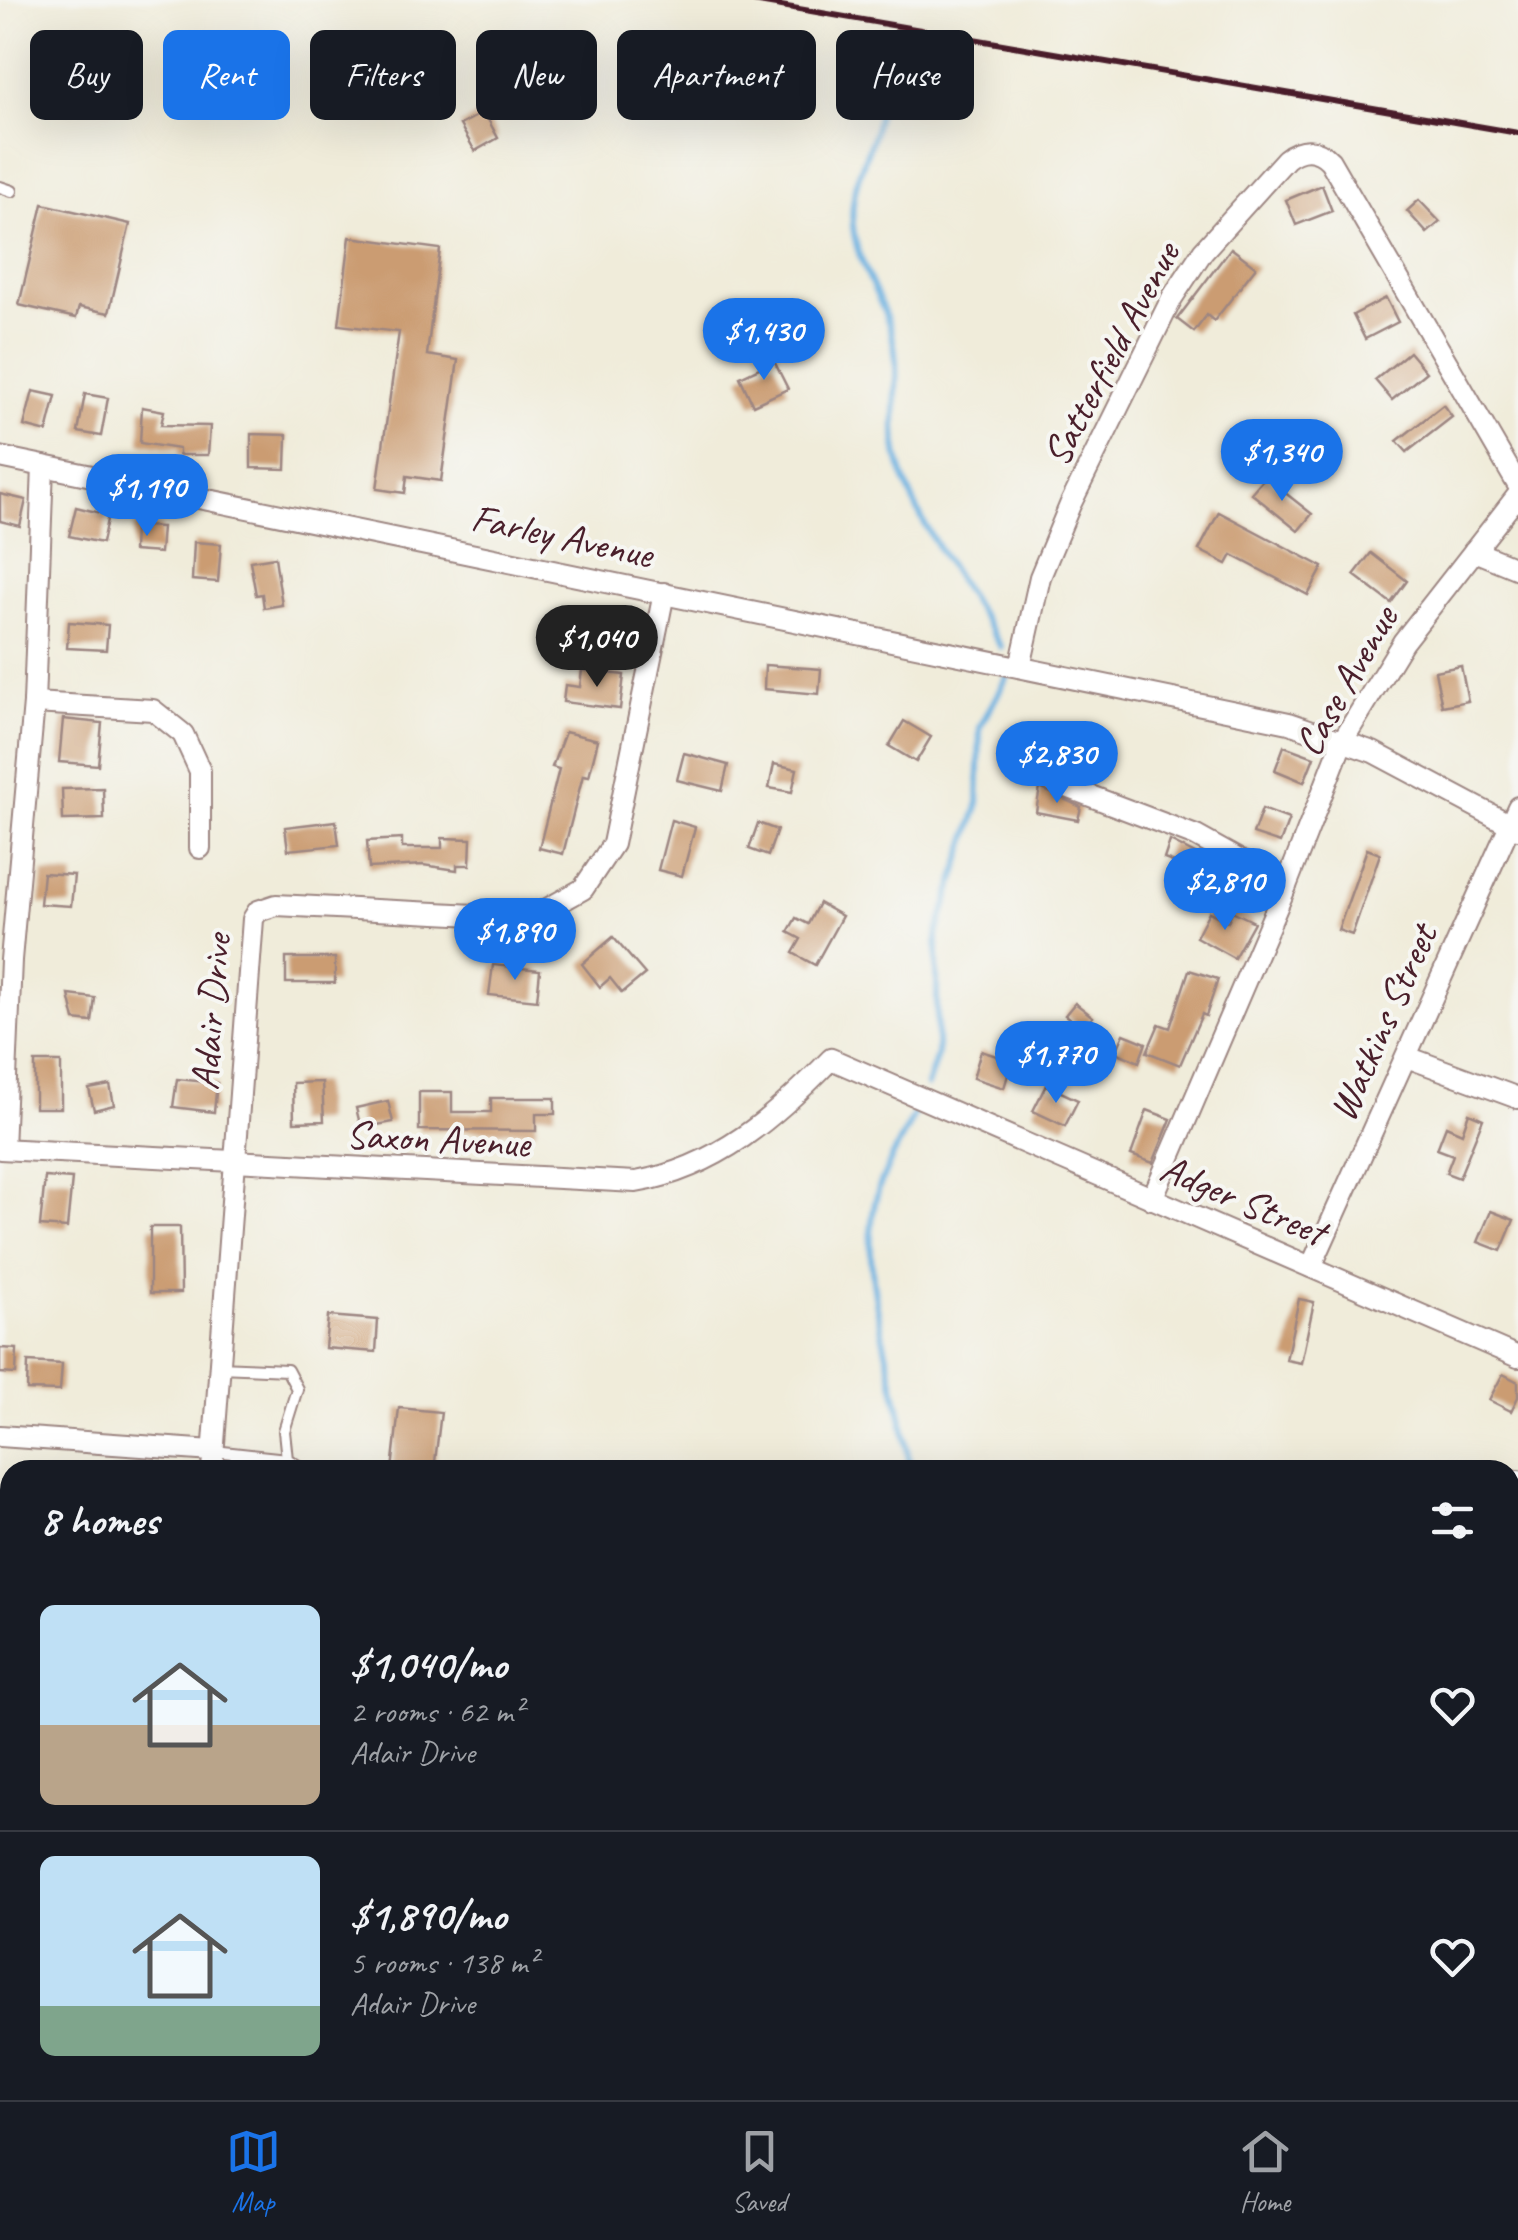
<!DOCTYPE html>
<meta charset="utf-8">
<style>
:root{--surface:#171b24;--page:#20242c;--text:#f1f3f6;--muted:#9ea1a6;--line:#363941;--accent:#1a73e8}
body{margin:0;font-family:Caveat,sans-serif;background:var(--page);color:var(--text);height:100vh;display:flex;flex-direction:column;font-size:38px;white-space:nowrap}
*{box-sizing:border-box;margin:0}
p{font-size:32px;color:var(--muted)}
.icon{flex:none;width:55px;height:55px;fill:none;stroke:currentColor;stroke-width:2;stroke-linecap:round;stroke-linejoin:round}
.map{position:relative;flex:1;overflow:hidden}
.panel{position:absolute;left:0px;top:1460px;width:1520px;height:640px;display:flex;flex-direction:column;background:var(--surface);border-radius:30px 30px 0 0;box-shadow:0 10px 40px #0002}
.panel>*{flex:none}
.top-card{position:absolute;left:30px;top:30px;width:1000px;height:90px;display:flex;gap:20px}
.price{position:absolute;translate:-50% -85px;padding:0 22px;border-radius:35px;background:var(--accent);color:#fff;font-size:32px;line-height:65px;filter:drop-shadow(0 2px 5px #0008)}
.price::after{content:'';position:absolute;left:50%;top:60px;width:30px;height:22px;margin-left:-15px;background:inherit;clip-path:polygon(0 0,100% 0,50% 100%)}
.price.selected{background:#222;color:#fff}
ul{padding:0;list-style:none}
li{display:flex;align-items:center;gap:30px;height:250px;padding:0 40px}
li+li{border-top:2px solid var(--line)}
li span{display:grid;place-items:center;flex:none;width:280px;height:200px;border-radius:15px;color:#555}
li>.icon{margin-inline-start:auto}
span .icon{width:120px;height:120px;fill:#fffc;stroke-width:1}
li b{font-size:42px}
h2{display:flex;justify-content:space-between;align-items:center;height:120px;padding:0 40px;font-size:42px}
.chip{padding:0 35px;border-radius:15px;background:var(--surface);box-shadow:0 10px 40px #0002;font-size:35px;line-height:90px}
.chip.selected{background:var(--accent);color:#fff}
.tabs{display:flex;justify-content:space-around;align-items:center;height:140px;border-top:2px solid var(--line);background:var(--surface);font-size:28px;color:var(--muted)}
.tabs a{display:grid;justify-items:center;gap:5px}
.tabs .selected{color:var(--accent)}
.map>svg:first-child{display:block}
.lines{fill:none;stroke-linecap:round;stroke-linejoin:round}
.stream{stroke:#69b0e0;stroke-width:6}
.building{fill:#cb9c72}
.service-casing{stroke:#9d8682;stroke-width:14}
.minor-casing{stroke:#9d8682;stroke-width:24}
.service{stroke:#fff;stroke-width:10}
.minor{stroke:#fff;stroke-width:20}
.rail{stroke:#4a1f2b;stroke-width:6}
.labels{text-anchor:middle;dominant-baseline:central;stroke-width:8;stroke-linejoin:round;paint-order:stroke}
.street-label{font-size:40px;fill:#4a1f2b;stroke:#f6f6f2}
</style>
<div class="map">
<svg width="1518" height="2100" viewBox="0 0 1518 2100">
<rect width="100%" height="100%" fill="#f6f6f2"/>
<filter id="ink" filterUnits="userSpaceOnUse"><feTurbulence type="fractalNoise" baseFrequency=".01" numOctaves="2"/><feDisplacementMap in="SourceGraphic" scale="20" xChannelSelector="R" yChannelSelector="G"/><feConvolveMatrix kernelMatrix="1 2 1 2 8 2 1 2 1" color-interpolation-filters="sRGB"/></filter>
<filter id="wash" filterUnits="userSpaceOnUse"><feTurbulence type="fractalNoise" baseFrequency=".0048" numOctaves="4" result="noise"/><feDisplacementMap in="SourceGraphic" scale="40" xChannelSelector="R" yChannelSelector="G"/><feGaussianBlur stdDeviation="2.25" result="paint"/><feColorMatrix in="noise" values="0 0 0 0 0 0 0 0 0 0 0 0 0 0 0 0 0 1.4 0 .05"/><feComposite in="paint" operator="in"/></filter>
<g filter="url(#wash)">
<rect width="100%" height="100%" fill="#f0ecda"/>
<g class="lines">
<g class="stream">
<path d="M 883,79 C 881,96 879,115 874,132 C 867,157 856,173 853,204 C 848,251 875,283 889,325 C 905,370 888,417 899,461 C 914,522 969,593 1001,647"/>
<path d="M 927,1086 L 937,1055 L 937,934 L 978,806 L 980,727 L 1009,673"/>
<path d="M 910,1470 C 902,1385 851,1271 879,1188 C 888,1162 904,1136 916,1111"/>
<path d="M 582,2100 L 584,2090"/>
</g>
</g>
<g id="blocks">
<g class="building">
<path d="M 484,112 L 498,138 L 475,151 L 460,125 Z"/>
<path d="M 1322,185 L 1332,211 L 1296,225 L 1286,200 Z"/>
<path d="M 1419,200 L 1440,222 L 1427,233 L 1407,211 Z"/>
<path d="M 43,204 L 130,224 L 109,313 L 79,307 L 76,318 L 19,305 Z"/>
<path d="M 350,237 L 440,249 L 427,355 L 458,360 L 441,481 L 407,476 L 405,493 L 377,489 L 399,332 L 339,325 Z"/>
<path d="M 1231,248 L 1256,267 L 1214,321 L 1207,315 L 1194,332 L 1177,319 Z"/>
<path d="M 1386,298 L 1398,322 L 1365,339 L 1353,315 Z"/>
<path d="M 1409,352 L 1426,372 L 1392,400 L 1375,380 Z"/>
<path d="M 774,361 L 788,389 L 753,405 L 740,377 Z"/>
<path d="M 33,391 L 56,396 L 47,432 L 24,426 Z"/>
<path d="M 85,394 L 108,398 L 101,436 L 78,432 Z"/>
<path d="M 1443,405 L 1452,417 L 1407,452 L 1397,441 Z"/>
<path d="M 142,407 L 164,411 L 161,425 L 210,426 L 208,455 L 179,455 L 179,449 L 140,443 Z"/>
<path d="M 251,434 L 287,435 L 286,469 L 251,468 Z"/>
<path d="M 1265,477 L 1312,514 L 1298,531 L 1251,493 Z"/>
<path d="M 0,494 L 26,500 L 20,526 L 0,521 Z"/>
<path d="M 76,507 L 108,515 L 102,543 L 69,536 Z"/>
<path d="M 1219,512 L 1323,567 L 1308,595 L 1232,555 L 1227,564 L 1199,550 Z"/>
<path d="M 134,526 L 162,527 L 160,553 L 133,551 Z"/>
<path d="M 194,542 L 221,544 L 218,582 L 192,580 Z"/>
<path d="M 1371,553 L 1407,581 L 1391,603 L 1354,575 Z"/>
<path d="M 275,557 L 282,605 L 264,608 L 262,594 L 256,595 L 250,561 Z"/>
<path d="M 69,622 L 108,625 L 106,650 L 67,648 Z"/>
<path d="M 765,665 L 821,669 L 819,694 L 764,689 Z"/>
<path d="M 1461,666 L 1468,701 L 1442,706 L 1435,671 Z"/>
<path d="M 582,670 L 624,675 L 620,709 L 563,702 L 565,685 L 580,687 Z"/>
<path d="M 63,719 L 102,723 L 98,765 L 59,762 Z"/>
<path d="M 904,721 L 931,737 L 916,762 L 889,746 Z"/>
<path d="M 565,732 L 598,740 L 589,776 L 583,775 L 563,854 L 539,848 L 559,769 L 552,767 Z"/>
<path d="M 1284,746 L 1314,757 L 1304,782 L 1275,770 Z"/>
<path d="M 684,753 L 728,765 L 722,791 L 677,780 Z"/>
<path d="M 774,764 L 797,769 L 792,792 L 769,788 Z"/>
<path d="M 103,788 L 104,819 L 63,820 L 62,789 Z"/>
<path d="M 1040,788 L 1081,807 L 1078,820 L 1036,812 Z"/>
<path d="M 1262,809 L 1289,819 L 1280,843 L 1253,834 Z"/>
<path d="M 671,820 L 695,827 L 682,876 L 658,870 Z"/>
<path d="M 336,821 L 339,845 L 288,850 L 285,827 Z"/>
<path d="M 758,823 L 777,830 L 768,856 L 749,849 Z"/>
<path d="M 442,838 L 471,839 L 470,865 L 457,865 L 457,870 L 423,865 L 369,868 L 367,841 L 402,839 L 402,848 L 442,848 Z"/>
<path d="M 1170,841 L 1267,891 L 1263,903 L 1238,894 L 1241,887 L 1164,859 Z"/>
<path d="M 1367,849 L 1380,854 L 1352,935 L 1338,930 Z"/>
<path d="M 43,873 L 74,875 L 71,906 L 40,904 Z"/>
<path d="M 819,903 L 842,916 L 815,965 L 793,953 L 801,939 L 788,932 L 796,918 L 808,924 Z"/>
<path d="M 1232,911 L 1254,922 L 1234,958 L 1196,937 L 1209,912 L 1228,922 Z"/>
<path d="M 613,937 L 645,974 L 622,993 L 610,978 L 600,987 L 582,964 Z"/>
<rect x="286" y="958" width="49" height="25"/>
<path d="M 493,965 L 540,970 L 537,1000 L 489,995 Z"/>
<path d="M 1189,970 L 1218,979 L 1206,1016 L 1202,1014 L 1180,1065 L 1147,1052 L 1159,1024 L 1170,1028 Z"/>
<path d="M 69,995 L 95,998 L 92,1022 L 75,1020 Z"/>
<path d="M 1075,1003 L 1093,1017 L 1083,1029 L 1065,1015 Z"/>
<path d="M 1124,1034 L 1146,1043 L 1139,1062 L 1116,1052 Z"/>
<path d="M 981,1051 L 1012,1061 L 1004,1088 L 973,1078 Z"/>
<rect x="35" y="1062" width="26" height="46"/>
<path d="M 177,1079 L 217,1083 L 214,1112 L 173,1107 Z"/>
<path d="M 322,1082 L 324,1121 L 294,1122 L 293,1083 Z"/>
<path d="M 110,1085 L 114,1105 L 94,1110 L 89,1089 Z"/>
<path d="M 1046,1085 L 1078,1100 L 1065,1126 L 1033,1111 Z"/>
<path d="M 419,1092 L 452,1092 L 452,1112 L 491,1112 L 491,1098 L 555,1098 L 555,1114 L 536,1114 L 536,1131 L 419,1130 Z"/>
<path d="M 388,1101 L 393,1122 L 361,1128 L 356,1108 Z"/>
<path d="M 1147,1110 L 1171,1119 L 1153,1163 L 1131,1155 Z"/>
<path d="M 1469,1113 L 1483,1119 L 1459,1178 L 1446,1173 L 1453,1155 L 1437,1149 L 1446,1126 L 1462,1133 Z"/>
<path d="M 45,1177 L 72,1179 L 67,1228 L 40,1226 Z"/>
<path d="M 1491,1211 L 1514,1220 L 1501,1251 L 1478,1242 Z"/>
<path d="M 150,1227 L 180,1227 L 181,1293 L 150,1293 Z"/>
<path d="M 1299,1299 L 1314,1302 L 1301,1363 L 1286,1360 Z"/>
<path d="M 328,1316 L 378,1320 L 376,1352 L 325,1348 Z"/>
<path d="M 0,1348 L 17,1349 L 16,1374 L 0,1373 Z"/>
<path d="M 28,1362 L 62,1364 L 60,1391 L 27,1390 Z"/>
<path d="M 1503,1374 L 1518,1382 L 1518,1397 L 1511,1411 L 1489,1400 Z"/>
<path d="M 399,1408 L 441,1412 L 434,1470 L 392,1470 Z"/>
</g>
</g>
</g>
<g filter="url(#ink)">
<use href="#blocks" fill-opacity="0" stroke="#9d8682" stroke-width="2.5"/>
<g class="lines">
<defs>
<g id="service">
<path d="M 0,187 L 12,191"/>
<path d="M 219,1367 L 287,1370 L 297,1389 L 284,1431 L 287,1459 L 305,1470"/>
<path d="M 214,1451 L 287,1459"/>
<path d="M 1320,2100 L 1324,2090"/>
</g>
<g id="minor">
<path d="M 0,457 L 1289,723 L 1373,752 L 1518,829"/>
<path d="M 1474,551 L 1518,569"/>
<path d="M 1020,667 L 1040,577 L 1070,505 L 1172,298 L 1203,251 L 1286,159 C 1301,147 1317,147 1330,161 L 1518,485"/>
<path d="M 34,703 L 153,710 L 183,734 L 200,771 L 200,848"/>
<path d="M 1051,781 L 1196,836 L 1286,886"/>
<path d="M 1407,1057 L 1518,1098"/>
<path d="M 0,1149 L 636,1182 C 717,1168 775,1117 831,1059 L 1518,1357"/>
<path d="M 3,1149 L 11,960 L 34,703 L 43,466"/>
<path d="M 1152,1199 L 1286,886 L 1343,740 L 1403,642 L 1518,495"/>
<path d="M 1311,1267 L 1518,807"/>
<path d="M 0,1436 L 213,1451"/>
<path d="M 212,1470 L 253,919 L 258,911 L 276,905 L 515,917 L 540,913 L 583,889 L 613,844 L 664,593"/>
<path d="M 1510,1499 L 1518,1481"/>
<path d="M 1510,1614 L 1518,1617"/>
<path d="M 0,1688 L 10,1693"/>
<path d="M 1510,1729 L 1518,1738"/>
<path d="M 0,2037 L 10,2044"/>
<path d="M 79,2100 L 92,2090"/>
<path d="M 1340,2100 L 1345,2090"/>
</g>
</defs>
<use href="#service" class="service-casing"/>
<use href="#minor" class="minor-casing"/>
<use href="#service" class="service"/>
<use href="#minor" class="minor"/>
<path class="rail" d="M 747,0 L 1518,133"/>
</g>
</g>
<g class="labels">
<g class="street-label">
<text transform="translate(1111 354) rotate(-62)">Satterfield Avenue</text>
<text transform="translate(562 536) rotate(12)">Farley Avenue</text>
<text transform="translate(1346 681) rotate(-60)">Case Avenue</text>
<text transform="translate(211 1012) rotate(-85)">Adair Drive</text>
<text transform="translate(1383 1023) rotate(-66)">Watkins Street</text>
<text transform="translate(438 1139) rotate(3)">Saxon Avenue</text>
<text transform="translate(1243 1200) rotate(23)">Adger Street</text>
</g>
</g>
</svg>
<b class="price" style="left:764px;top:383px">$1,430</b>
<b class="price" style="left:1282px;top:504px">$1,340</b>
<b class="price" style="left:147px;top:539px">$1,190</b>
<b class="price selected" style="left:597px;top:690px">$1,040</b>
<b class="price" style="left:1057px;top:806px">$2,830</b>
<b class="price" style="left:1225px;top:933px">$2,810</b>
<b class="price" style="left:515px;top:983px">$1,890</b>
<b class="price" style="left:1056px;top:1106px">$1,770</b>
<div class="top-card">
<a class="chip">Buy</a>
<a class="chip selected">Rent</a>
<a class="chip">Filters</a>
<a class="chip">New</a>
<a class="chip">Apartment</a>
<a class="chip">House</a>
</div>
<section class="panel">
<h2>8 homes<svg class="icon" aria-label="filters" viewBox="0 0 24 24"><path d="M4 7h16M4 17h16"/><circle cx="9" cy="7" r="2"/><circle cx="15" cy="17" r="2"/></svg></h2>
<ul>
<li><span style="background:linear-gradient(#bfe0f5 60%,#b9a48a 0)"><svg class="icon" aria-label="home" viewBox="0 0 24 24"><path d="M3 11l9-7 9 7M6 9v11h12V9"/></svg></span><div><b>$1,040/mo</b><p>2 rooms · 62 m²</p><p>Adair Drive</p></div><svg class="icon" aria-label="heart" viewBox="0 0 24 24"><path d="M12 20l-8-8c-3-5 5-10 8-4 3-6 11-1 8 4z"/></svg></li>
<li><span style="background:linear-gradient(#bfe0f5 75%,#7fa58c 0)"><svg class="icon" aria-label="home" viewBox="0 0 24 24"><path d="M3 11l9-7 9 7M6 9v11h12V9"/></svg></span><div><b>$1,890/mo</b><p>5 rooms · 138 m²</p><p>Adair Drive</p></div><svg class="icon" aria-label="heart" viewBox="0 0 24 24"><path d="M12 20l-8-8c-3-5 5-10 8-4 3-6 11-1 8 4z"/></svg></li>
</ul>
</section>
</div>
<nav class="tabs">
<a class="selected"><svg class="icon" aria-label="map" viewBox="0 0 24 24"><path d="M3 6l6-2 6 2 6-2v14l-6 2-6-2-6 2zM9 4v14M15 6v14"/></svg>Map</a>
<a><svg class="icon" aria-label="saved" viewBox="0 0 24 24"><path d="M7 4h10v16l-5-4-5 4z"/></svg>Saved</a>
<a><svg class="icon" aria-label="home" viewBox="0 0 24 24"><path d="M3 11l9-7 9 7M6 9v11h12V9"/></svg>Home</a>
</nav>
